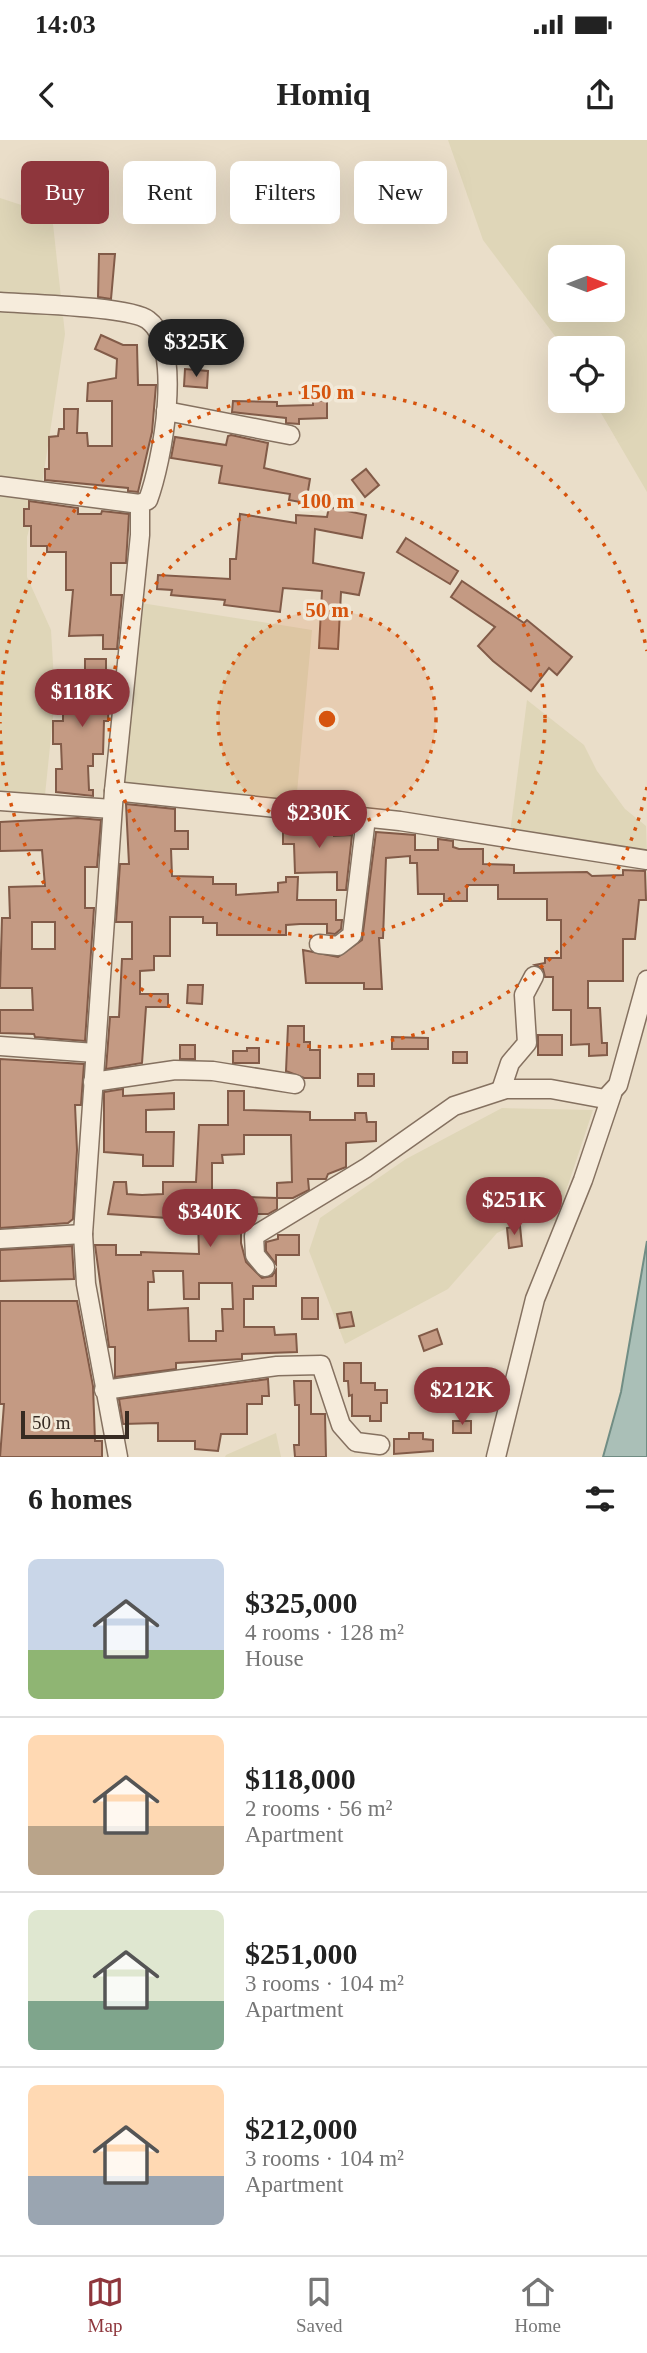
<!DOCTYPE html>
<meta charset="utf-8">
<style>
:root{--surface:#fff;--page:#f6f6f6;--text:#222;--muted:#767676;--line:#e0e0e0;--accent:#8e363c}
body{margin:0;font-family:Georgia,serif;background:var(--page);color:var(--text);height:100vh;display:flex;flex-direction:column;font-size:26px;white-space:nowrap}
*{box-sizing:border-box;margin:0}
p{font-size:23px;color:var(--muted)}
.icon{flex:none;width:38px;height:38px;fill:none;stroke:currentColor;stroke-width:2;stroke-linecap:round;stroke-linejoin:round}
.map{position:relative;height:1317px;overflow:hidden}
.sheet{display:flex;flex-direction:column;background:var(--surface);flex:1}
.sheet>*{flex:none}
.hud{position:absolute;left:21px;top:21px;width:606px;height:63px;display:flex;gap:14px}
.needle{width:46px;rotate:90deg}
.buttons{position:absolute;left:548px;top:105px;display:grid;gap:14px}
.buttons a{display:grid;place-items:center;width:77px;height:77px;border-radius:10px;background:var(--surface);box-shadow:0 7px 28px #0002;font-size:35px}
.scale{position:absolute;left:21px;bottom:18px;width:108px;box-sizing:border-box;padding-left:7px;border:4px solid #372b22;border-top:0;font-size:19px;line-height:24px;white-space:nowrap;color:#372b22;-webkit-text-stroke:5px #f2e9d8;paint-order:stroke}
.price{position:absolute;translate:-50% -60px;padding:0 16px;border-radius:24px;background:var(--accent);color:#fff;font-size:23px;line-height:46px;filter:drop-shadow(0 2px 4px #0008)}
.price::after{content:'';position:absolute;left:50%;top:42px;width:21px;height:16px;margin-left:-10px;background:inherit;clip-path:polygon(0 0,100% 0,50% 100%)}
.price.selected{background:#222;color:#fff}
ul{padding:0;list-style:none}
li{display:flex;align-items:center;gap:21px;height:175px;padding:0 28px}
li+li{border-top:2px solid var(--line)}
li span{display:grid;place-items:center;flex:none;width:196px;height:140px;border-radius:10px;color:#555}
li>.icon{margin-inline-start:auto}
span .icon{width:84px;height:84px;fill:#fffc;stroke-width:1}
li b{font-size:30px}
h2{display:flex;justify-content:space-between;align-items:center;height:84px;padding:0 28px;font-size:30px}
.pill{padding:0 24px;border-radius:10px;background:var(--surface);box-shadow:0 7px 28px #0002;font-size:24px;line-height:63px}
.pill.selected{background:var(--accent);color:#fff}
.status{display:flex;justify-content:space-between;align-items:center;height:49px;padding:0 35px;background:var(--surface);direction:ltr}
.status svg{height:19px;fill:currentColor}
header{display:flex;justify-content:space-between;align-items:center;height:91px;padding:0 28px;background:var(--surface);font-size:32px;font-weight:800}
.dock{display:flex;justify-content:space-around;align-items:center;height:98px;border-top:2px solid var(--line);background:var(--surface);font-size:19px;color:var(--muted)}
.dock a{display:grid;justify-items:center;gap:4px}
.dock .selected{color:var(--accent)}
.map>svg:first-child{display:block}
.farmland{fill:#dfd6b8;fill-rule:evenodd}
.water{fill:#aabfb7;stroke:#718d84;stroke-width:2}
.building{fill:#c49a83;stroke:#825b48;stroke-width:2;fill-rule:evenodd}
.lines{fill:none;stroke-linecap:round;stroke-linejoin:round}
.minor-casing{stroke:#857160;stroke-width:21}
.minor{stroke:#f6ecdc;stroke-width:18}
.ring{fill:none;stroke:#d6540e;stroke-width:3.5;stroke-dasharray:3.5 7}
.centre{fill:#d6540e;stroke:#f2e9d8;stroke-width:3.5}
.ring-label{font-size:21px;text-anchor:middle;font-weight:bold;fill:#d6540e;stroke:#f2e9d8;stroke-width:7;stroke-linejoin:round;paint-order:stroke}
</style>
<div class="status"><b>14:03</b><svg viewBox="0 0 49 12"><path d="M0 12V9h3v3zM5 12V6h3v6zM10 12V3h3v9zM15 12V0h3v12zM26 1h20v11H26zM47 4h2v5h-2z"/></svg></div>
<header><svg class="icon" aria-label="back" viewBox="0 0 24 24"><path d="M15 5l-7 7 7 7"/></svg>Homiq<svg class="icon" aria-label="share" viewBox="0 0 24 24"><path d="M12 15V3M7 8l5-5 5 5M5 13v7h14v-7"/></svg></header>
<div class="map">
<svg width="647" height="1317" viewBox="0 0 647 1317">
<rect width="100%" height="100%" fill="#eadec9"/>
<g class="farmland">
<path d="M 448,0 L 647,0 L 647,352 L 594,261 L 612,261 L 612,208 L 564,208 L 483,100 ZM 612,117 L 612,170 L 560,170 L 560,117 Z"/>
<path d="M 0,58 L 52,75 L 65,194 L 43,338 L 27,397 L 27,437 L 51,490 L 55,558 L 45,655 L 0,652 Z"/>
<path d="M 141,463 L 312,490 L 296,663 L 120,644 Z"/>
<path d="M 527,560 L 584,605 L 597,631 L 625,669 L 646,686 L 647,714 L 510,693 Z"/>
<path d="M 502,968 L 593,970 L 556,1081 L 530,1078 L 497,1093 L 448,1149 L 345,1204 L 309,1111 L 320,1078 L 406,1019 Z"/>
<path d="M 276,1293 L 281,1317 L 225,1317 L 226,1315 Z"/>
</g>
<path class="water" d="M 647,1101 L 647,1317 L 603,1317 L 621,1252 Z"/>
<g class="building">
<path d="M 80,30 L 91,30 L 91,40 L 77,64 L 61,55 L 69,40 L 80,46 Z"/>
<path d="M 99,114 L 115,114 L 111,159 L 98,157 Z"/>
<path d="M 101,195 L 123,205 L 137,205 L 138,245 L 156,245 L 152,292 L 138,352 L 128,351 L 128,348 L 45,340 L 45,329 L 49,329 L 49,297 L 58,296 L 59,289 L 64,289 L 64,269 L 78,269 L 77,293 L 87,293 L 88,306 L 112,306 L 112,261 L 87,261 L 88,243 L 116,238 L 117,219 L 95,209 Z"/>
<path d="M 185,229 L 208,231 L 207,248 L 184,246 Z"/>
<path d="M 327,260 L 327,278 L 299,279 L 299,284 L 286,283 L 286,278 L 232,272 L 233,261 L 277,262 L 277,266 L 313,265 L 313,261 Z"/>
<path d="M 231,295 L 268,303 L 264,328 L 310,339 L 306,363 L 289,360 L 290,354 L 219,343 L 222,326 L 171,318 L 175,297 L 226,305 L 228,296 Z"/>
<path d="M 366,329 L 379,345 L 365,357 L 352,340 Z"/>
<path d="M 29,361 L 78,368 L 78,374 L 101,374 L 102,371 L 129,374 L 126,423 L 111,423 L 111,455 L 122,455 L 117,509 L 103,509 L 103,495 L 69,496 L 73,450 L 66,450 L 66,412 L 47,412 L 47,406 L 31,406 L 31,386 L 24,386 L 24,369 L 29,369 Z"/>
<path d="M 329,367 L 366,375 L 362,398 L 315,389 L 313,423 L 364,433 L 359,455 L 341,452 L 338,509 L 319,508 L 322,451 L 283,448 L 280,472 L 224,465 L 225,460 L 171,455 L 172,450 L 157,449 L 158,435 L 230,439 L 230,419 L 236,419 L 240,374 L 296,383 L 296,375 L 327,377 Z"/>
<path d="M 406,398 L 458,431 L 450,444 L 397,412 Z"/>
<path d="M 462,441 L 524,483 L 527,480 L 572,517 L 557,535 L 549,528 L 531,551 L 493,521 L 478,506 L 495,487 L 451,457 Z"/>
<path d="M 85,519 L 106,519 L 106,548 L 109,548 L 108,581 L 104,581 L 103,614 L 93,614 L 93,626 L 88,626 L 89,650 L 93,650 L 93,656 L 56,652 L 56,629 L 62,629 L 61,604 L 53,604 L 53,581 L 63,581 L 63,563 L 73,563 L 73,542 L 85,541 Z"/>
<path d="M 126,664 L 175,669 L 175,691 L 188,691 L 188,709 L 171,709 L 172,736 L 213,737 L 213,744 L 236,744 L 236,755 L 278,752 L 278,743 L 286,742 L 286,737 L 298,737 L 297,760 L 336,760 L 336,780 L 342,780 L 341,789 L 335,794 L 327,793 L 327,784 L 300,784 L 286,785 L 286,795 L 217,795 L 217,783 L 203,783 L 203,777 L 170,777 L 170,816 L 154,816 L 154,830 L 140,831 L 140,854 L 168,854 L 168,867 L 146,867 L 142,923 L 106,929 L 110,877 L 119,877 L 122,819 L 132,819 L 132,782 L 116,782 L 120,724 L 129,724 Z"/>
<path d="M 78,678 L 101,680 L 97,727 L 85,727 L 85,768 L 94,768 L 85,901 L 35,897 L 34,894 L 0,893 L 0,870 L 33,870 L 32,848 L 0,848 L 2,778 L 10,778 L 9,747 L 45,746 L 42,710 L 0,711 L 0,682 ZM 32,782 L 55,782 L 55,809 L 32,809 Z"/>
<path d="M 283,680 L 334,686 L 334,696 L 352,695 L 346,750 L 337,750 L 337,732 L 295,733 L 294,704 L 283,704 Z"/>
<path d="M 376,692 L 415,695 L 415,710 L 438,710 L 438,699 L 453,701 L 453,707 L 459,709 L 483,709 L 483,724 L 514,725 L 514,733 L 587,732 L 592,736 L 623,735 L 623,730 L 645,731 L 646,760 L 639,760 L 635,799 L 623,799 L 623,841 L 588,841 L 588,868 L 600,868 L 602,903 L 607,903 L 607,915 L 589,916 L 589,904 L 571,905 L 571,870 L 553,870 L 553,837 L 545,837 L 543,829 L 535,825 L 545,823 L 545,818 L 561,818 L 561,780 L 547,780 L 547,759 L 498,759 L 498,745 L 467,745 L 467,761 L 444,761 L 444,754 L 418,754 L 417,723 L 410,723 L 410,716 L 386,718 L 383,798 L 379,798 L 382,849 L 364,849 L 364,843 L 306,843 L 303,810 L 338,817 L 362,800 Z"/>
<path d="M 188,845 L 203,845 L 202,864 L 187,863 Z"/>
<path d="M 288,886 L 304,886 L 304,902 L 310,902 L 310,910 L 320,910 L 320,938 L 304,938 L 286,931 Z"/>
<rect x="538" y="895" width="24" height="20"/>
<path d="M 392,897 L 428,898 L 428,909 L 392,909 Z"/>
<rect x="180" y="905" width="15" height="14"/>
<path d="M 247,908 L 259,908 L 259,923 L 233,923 L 233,911 L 247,911 Z"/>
<rect x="453" y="912" width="14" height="11"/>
<path d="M 0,919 L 84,924 L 81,965 L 75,965 L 77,1010 L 73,1079 L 68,1083 L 0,1088 Z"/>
<rect x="358" y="934" width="16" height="12"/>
<path d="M 123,949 L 123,956 L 174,953 L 174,969 L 146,970 L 146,992 L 174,992 L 173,1026 L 143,1026 L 143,1015 L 104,1012 L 104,952 Z"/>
<path d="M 228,951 L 244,951 L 244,970 L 310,972 L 310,980 L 355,980 L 355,973 L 366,973 L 367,982 L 376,982 L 376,1001 L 346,1003 L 346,1027 L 328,1034 L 326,1039 L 308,1039 L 309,1050 L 293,1058 L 277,1058 L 277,1043 L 292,1042 L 291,995 L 244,995 L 244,1014 L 222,1015 L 223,1023 L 212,1023 L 212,1056 L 277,1058 L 277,1069 L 268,1074 L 241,1074 L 241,1103 L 246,1122 L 262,1138 L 272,1136 L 276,1130 L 276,1146 L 253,1146 L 253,1159 L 244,1159 L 244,1187 L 274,1187 L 275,1195 L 296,1194 L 297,1212 L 242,1214 L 242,1219 L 176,1223 L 176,1229 L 115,1237 L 115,1207 L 109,1207 L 95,1105 L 116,1105 L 116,1115 L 141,1115 L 141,1112 L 199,1114 L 198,1080 L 108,1074 L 114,1042 L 126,1042 L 127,1054 L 142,1055 L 163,1054 L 163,1042 L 196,1042 L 199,985 L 228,985 ZM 153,1131 L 183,1131 L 184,1159 L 199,1159 L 199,1143 L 232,1143 L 233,1169 L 222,1169 L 223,1191 L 216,1191 L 216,1201 L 189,1201 L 188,1168 L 148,1170 L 148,1142 L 154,1142 Z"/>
<path d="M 520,1086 L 522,1106 L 509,1108 L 507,1088 Z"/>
<path d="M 278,1095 L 299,1095 L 299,1115 L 276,1115 L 276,1124 L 266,1111 L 266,1102 L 278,1099 Z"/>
<path d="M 72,1106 L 74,1139 L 0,1141 L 0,1110 Z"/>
<rect x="302" y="1158" width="16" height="21"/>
<path d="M 0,1161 L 77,1161 L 93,1246 L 95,1301 L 102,1301 L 102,1317 L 0,1317 L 4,1264 L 0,1264 Z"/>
<path d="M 351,1172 L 354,1186 L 340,1188 L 337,1174 Z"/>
<path d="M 437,1189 L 442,1204 L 424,1211 L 419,1196 Z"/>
<path d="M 344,1223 L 361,1223 L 361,1243 L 375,1243 L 375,1250 L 387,1250 L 387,1263 L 381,1263 L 381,1281 L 370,1281 L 370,1276 L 352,1276 L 352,1255 L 349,1256 L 348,1241 L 344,1241 Z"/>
<path d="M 268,1239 L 269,1256 L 262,1256 L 262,1264 L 247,1264 L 247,1294 L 221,1294 L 218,1311 L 195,1309 L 195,1301 L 158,1301 L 158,1283 L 123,1284 L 119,1259 Z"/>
<path d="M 294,1241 L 311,1241 L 311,1274 L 325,1274 L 326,1317 L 295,1317 L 294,1305 L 299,1305 L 299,1265 L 295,1265 Z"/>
<path d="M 438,1243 L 443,1258 L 429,1262 L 424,1247 Z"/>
<rect x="453" y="1281" width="18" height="12"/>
<path d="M 409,1293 L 423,1293 L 423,1299 L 433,1300 L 433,1311 L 394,1314 L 394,1299 L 409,1299 Z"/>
</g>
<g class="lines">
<defs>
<g id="minor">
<path d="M 0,162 C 28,164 130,166 148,180 C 184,206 162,323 148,360 L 140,364 L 140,395 L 114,651 L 83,1094 L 86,1144 L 118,1317"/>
<path d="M 166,271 L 290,295"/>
<path d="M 0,346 L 140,364"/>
<path d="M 114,651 L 400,681 L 647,720"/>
<path d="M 0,661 L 112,669"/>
<path d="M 319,804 L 338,806 L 352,795 L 366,678"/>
<path d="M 0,906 L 95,913"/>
<path d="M 93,942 L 175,930 L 213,931 L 295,944"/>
<path d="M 501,950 L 510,923 L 527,903 L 524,855 L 534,836"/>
<path d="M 0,1099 L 83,1094"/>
<path d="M 265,1127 L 255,1115 L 254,1096 L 366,1028 L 454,966 L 506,949 L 551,949 L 605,959 L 618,945 L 647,840"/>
<path d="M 104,1250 L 277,1226 L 321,1225 L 341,1285 L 356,1302 L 380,1305"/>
<path d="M 496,1317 L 535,1159 L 583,1040 L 612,954"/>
</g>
</defs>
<use href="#minor" class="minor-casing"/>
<use href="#minor" class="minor"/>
</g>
<circle cx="327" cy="579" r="109" fill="#d6540e" fill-opacity=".12"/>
<g class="ring">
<circle cx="327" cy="579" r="109"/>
<circle cx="327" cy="579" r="218"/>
<path d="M647 647A327 327 0 0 1 0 582M0 576A327 327 0 0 1 647 511"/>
</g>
<circle cx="327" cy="579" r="10" class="centre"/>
<g class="ring-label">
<text x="327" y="259">150 m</text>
<text x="327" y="368">100 m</text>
<text x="327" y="477">50 m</text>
</g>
</svg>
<div class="buttons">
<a><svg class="needle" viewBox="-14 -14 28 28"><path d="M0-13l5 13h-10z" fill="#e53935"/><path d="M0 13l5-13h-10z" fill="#767676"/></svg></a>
<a><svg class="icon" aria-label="locate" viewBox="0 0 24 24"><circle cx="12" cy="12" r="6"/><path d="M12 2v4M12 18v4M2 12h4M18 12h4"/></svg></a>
</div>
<div class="scale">50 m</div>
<b class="price selected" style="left:196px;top:239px">$325K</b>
<b class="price" style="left:82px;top:589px">$118K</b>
<b class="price" style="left:319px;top:710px">$230K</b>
<b class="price" style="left:514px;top:1097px">$251K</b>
<b class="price" style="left:210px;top:1109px">$340K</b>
<b class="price" style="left:462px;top:1287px">$212K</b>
<div class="hud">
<a class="pill selected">Buy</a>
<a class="pill">Rent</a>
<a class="pill">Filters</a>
<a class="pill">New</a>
</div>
</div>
<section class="sheet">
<h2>6 homes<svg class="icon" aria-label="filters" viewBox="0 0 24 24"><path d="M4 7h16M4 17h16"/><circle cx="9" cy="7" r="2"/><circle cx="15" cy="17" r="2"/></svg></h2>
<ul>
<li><span style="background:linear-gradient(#c9d6e8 65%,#8fb573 0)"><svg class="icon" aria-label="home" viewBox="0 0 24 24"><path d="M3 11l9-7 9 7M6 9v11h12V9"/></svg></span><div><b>$325,000</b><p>4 rooms · 128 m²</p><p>House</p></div></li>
<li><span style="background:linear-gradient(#ffd9b3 65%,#b9a48a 0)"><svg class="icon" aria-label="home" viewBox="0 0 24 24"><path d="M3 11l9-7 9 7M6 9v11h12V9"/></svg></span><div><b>$118,000</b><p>2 rooms · 56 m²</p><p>Apartment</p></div></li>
<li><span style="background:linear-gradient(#dfe7d0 65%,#7fa58c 0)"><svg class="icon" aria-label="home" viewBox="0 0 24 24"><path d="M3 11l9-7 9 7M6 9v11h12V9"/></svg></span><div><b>$251,000</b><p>3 rooms · 104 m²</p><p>Apartment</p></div></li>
<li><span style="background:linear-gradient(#ffd9b3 65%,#9aa5b1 0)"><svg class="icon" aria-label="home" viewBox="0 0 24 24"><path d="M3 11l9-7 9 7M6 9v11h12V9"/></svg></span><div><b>$212,000</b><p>3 rooms · 104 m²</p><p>Apartment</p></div></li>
</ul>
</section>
<nav class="dock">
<a class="selected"><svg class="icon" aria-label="map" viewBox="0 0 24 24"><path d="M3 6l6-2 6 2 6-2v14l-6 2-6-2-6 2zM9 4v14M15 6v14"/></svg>Map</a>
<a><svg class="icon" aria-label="saved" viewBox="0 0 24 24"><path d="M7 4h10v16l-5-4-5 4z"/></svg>Saved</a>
<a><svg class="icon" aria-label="home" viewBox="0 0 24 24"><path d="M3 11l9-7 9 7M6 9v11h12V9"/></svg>Home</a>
</nav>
